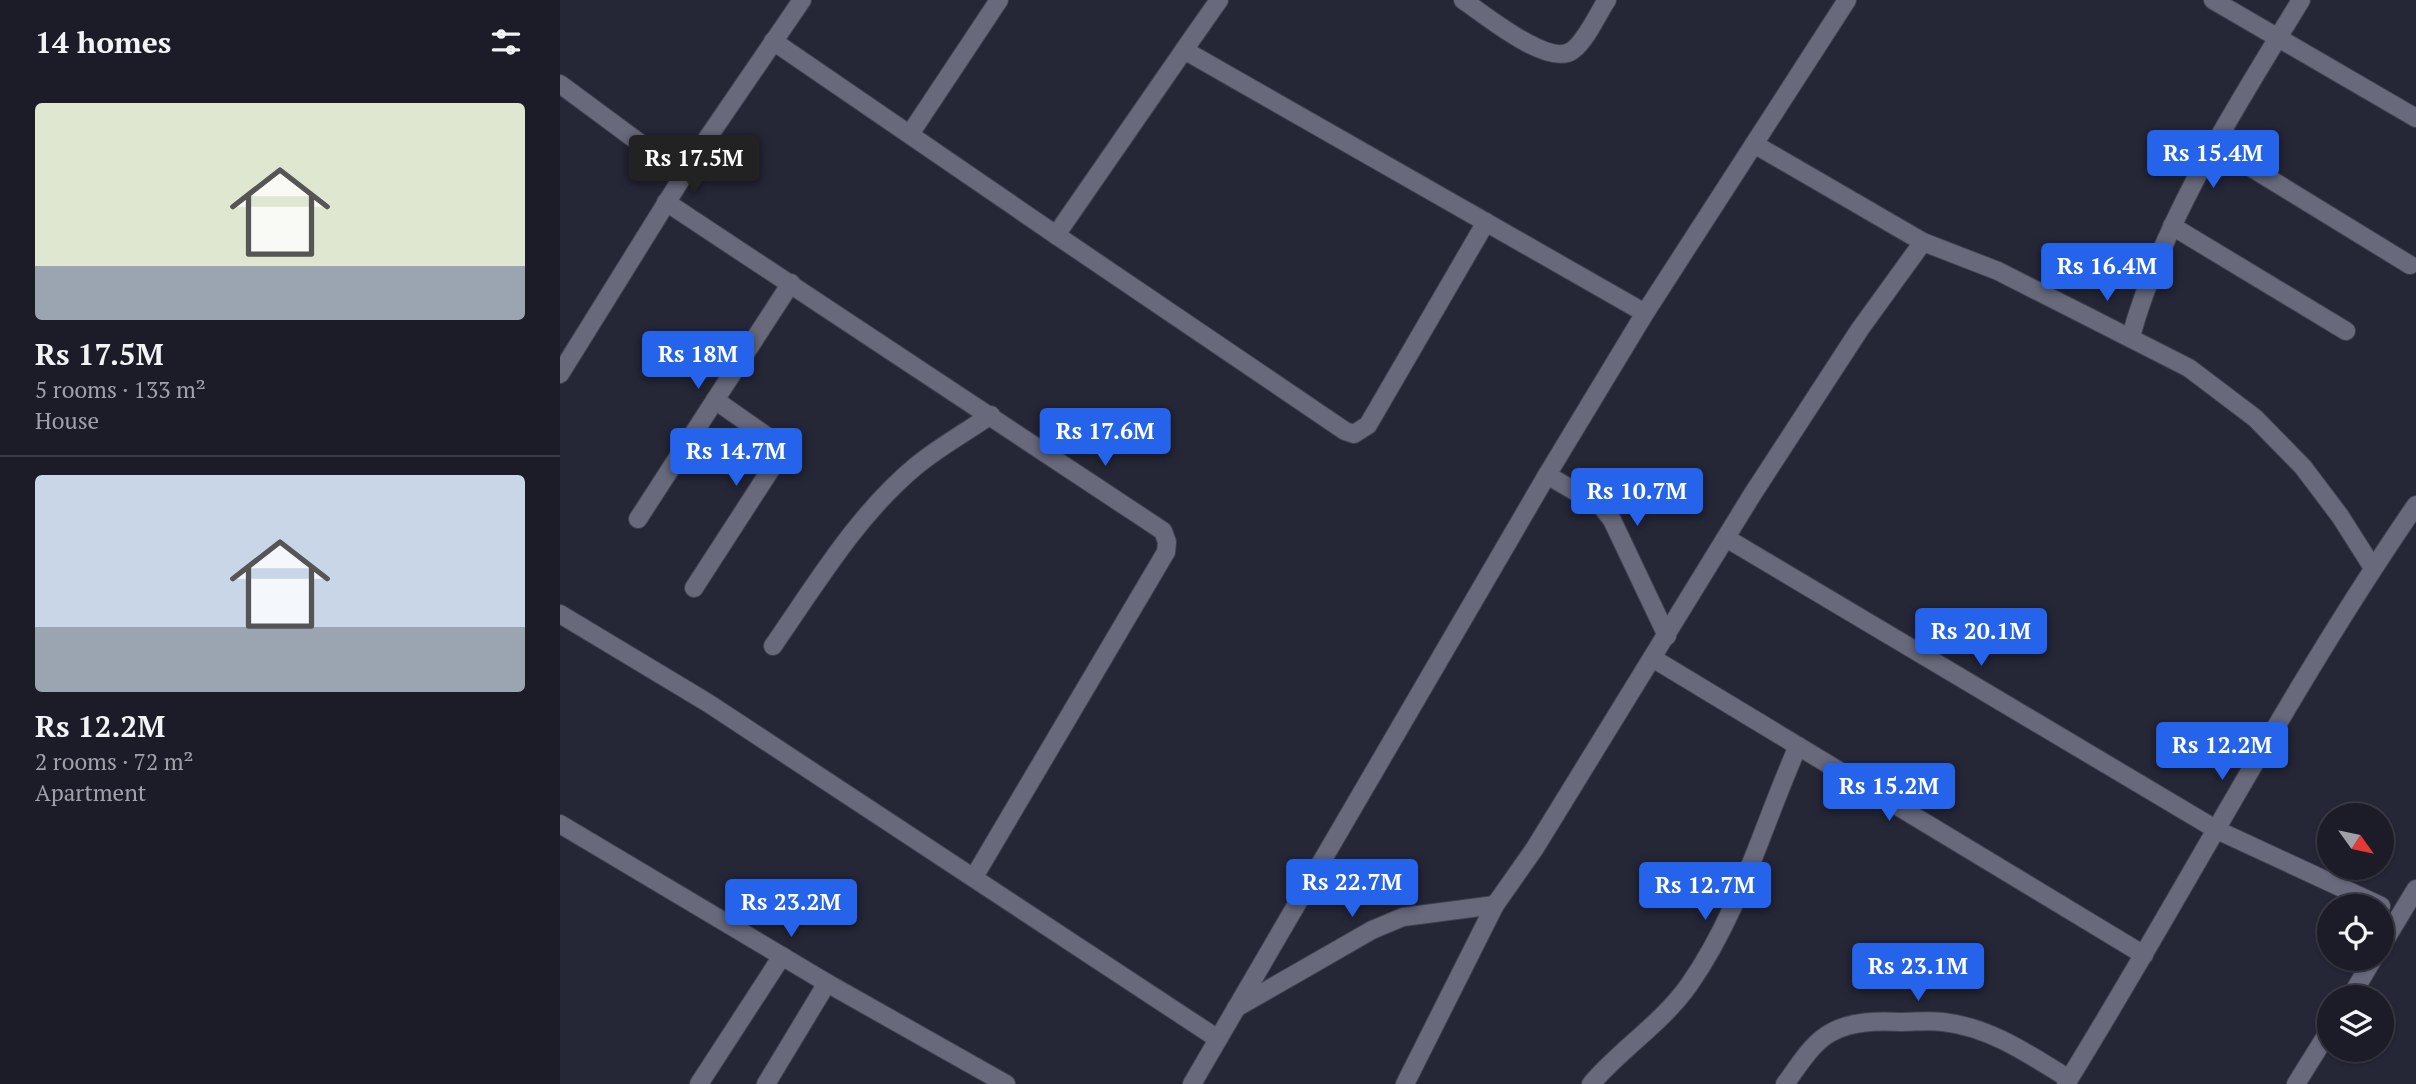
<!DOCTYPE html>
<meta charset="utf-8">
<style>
:root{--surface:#1c1c28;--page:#252530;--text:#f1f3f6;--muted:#a0a1a8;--line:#3a3a45;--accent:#2563eb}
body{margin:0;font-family:"PT Serif",serif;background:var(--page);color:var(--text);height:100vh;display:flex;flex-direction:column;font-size:26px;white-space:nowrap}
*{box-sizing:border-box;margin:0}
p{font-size:23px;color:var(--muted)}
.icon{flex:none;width:38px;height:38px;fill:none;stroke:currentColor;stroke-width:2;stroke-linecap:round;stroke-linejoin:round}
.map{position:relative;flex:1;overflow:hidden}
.drawer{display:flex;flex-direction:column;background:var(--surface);width:560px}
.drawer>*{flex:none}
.needle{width:46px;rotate:123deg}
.fabs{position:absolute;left:1757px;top:803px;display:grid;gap:14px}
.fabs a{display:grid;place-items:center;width:77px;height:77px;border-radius:50%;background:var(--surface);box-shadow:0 2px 5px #0004,0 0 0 2px var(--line);font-size:35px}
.price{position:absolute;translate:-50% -60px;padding:0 16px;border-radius:7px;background:var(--accent);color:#fff;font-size:23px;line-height:46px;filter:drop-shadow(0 2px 4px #0008)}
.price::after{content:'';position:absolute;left:50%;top:42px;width:21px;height:16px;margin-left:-10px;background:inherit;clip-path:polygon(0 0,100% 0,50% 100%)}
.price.on{background:#222;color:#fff}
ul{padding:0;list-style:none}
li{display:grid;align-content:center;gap:14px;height:371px;padding:0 35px}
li+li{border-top:2px solid var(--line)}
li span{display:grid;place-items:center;height:217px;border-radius:7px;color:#555}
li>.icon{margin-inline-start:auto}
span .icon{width:126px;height:126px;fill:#fffc;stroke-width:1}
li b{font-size:30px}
h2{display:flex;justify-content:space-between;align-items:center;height:84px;padding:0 35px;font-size:30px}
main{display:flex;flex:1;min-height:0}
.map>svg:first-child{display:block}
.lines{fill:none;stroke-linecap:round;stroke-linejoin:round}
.service-casing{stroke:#41414e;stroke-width:20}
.minor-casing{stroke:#41414e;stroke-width:20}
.service{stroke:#686a7c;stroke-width:18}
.minor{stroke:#686a7c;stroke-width:18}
</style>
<main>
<section class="drawer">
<h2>14 homes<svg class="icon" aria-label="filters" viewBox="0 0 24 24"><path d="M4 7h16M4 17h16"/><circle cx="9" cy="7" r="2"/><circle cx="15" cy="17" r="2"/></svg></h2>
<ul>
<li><span style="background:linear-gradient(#dfe7d0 75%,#9aa5b1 0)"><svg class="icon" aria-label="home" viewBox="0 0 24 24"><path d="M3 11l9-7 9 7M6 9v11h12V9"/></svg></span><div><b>Rs 17.5M</b><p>5 rooms · 133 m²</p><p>House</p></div></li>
<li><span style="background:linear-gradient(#c9d6e8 70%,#9aa5b1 0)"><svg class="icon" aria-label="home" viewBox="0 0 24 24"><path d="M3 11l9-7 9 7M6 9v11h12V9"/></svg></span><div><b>Rs 12.2M</b><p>2 rooms · 72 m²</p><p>Apartment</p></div></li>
</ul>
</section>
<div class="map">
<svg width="1856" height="1084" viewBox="0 0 1856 1084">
<rect width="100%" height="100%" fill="#252636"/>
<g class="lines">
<defs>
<g id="service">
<path d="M 903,0 C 924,14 990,69 1013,50 C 1027,39 1037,15 1047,0"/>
<path d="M 624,50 L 659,0"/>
<path d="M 350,134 L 439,0"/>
<path d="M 1656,146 L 1850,265"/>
<path d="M 1612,226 L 1786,331"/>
<path d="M 496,235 L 785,431 L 794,434 L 808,425 L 926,222"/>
<path d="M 1657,830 L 1821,906"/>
<path d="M 1822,945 L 1856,889"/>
<path d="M 1790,998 L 1813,959"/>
<path d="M 1736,1084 L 1769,1031"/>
</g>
<g id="minor">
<path d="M 1653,0 L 1856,118"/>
<path d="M 213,41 L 496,235 L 624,50 L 1085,313"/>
<path d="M 0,84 L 123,175"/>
<path d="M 1194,144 L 1363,242 L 1438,271 L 1629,368 L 1695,418 L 1743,467 L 1780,516 L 1813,568"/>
<path d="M 106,202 L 603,531 L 607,542 L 606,552 L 414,877"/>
<path d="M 1571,336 C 1605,215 1676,107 1741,0"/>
<path d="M 0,374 L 138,152 L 242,0"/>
<path d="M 987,475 L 1042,507 L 1052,520 L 1107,636"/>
<path d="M 78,519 L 231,283"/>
<path d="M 1166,538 L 1657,830"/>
<path d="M 134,588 L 222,452 L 218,444 L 155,400"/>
<path d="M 0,614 L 148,703 L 658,1039"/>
<path d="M 213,646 C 256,584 297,515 356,466 C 379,447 406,432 431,415"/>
<path d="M 1094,659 L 1584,955"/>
<path d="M 0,824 L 267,983 L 446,1084"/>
<path d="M 676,1008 L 812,930 L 843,917 L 935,905"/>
<path d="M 139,1084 L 222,956"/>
<path d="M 206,1084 L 267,983"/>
<path d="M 632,1084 L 987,475 L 1085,313 L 1287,0"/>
<path d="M 845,1084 L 935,905 L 975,848 L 1192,495 L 1300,329 L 1363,242"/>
<path d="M 1031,1084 C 1062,1048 1101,1024 1129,985 C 1180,912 1202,827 1238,746"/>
<path d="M 1225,1084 C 1238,1067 1252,1042 1272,1032 C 1292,1021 1318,1021 1340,1022 C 1354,1022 1369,1020 1383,1022 C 1430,1027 1470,1055 1509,1079"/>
<path d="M 1506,1084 C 1625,892 1728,691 1856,505"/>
</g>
</defs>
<use href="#service" class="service-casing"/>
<use href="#minor" class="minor-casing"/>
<use href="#service" class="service"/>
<use href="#minor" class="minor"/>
</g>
</svg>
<div class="fabs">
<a><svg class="needle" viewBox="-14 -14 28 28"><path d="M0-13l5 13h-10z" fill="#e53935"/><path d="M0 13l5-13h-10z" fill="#a0a1a8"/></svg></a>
<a><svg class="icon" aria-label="locate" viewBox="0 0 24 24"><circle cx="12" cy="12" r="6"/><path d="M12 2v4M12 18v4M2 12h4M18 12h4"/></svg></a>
<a><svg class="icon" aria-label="layers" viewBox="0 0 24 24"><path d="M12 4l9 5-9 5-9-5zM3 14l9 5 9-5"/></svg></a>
</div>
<b class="price" style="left:1653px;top:190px">Rs 15.4M</b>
<b class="price on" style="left:134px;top:195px">Rs 17.5M</b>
<b class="price" style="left:1547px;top:303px">Rs 16.4M</b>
<b class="price" style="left:138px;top:391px">Rs 18M</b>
<b class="price" style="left:545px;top:468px">Rs 17.6M</b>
<b class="price" style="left:176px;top:488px">Rs 14.7M</b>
<b class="price" style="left:1077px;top:528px">Rs 10.7M</b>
<b class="price" style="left:1421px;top:668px">Rs 20.1M</b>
<b class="price" style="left:1662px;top:782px">Rs 12.2M</b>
<b class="price" style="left:1329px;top:823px">Rs 15.2M</b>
<b class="price" style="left:792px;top:919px">Rs 22.7M</b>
<b class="price" style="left:1145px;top:922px">Rs 12.7M</b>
<b class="price" style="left:231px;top:939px">Rs 23.2M</b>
<b class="price" style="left:1358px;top:1003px">Rs 23.1M</b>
</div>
</main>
